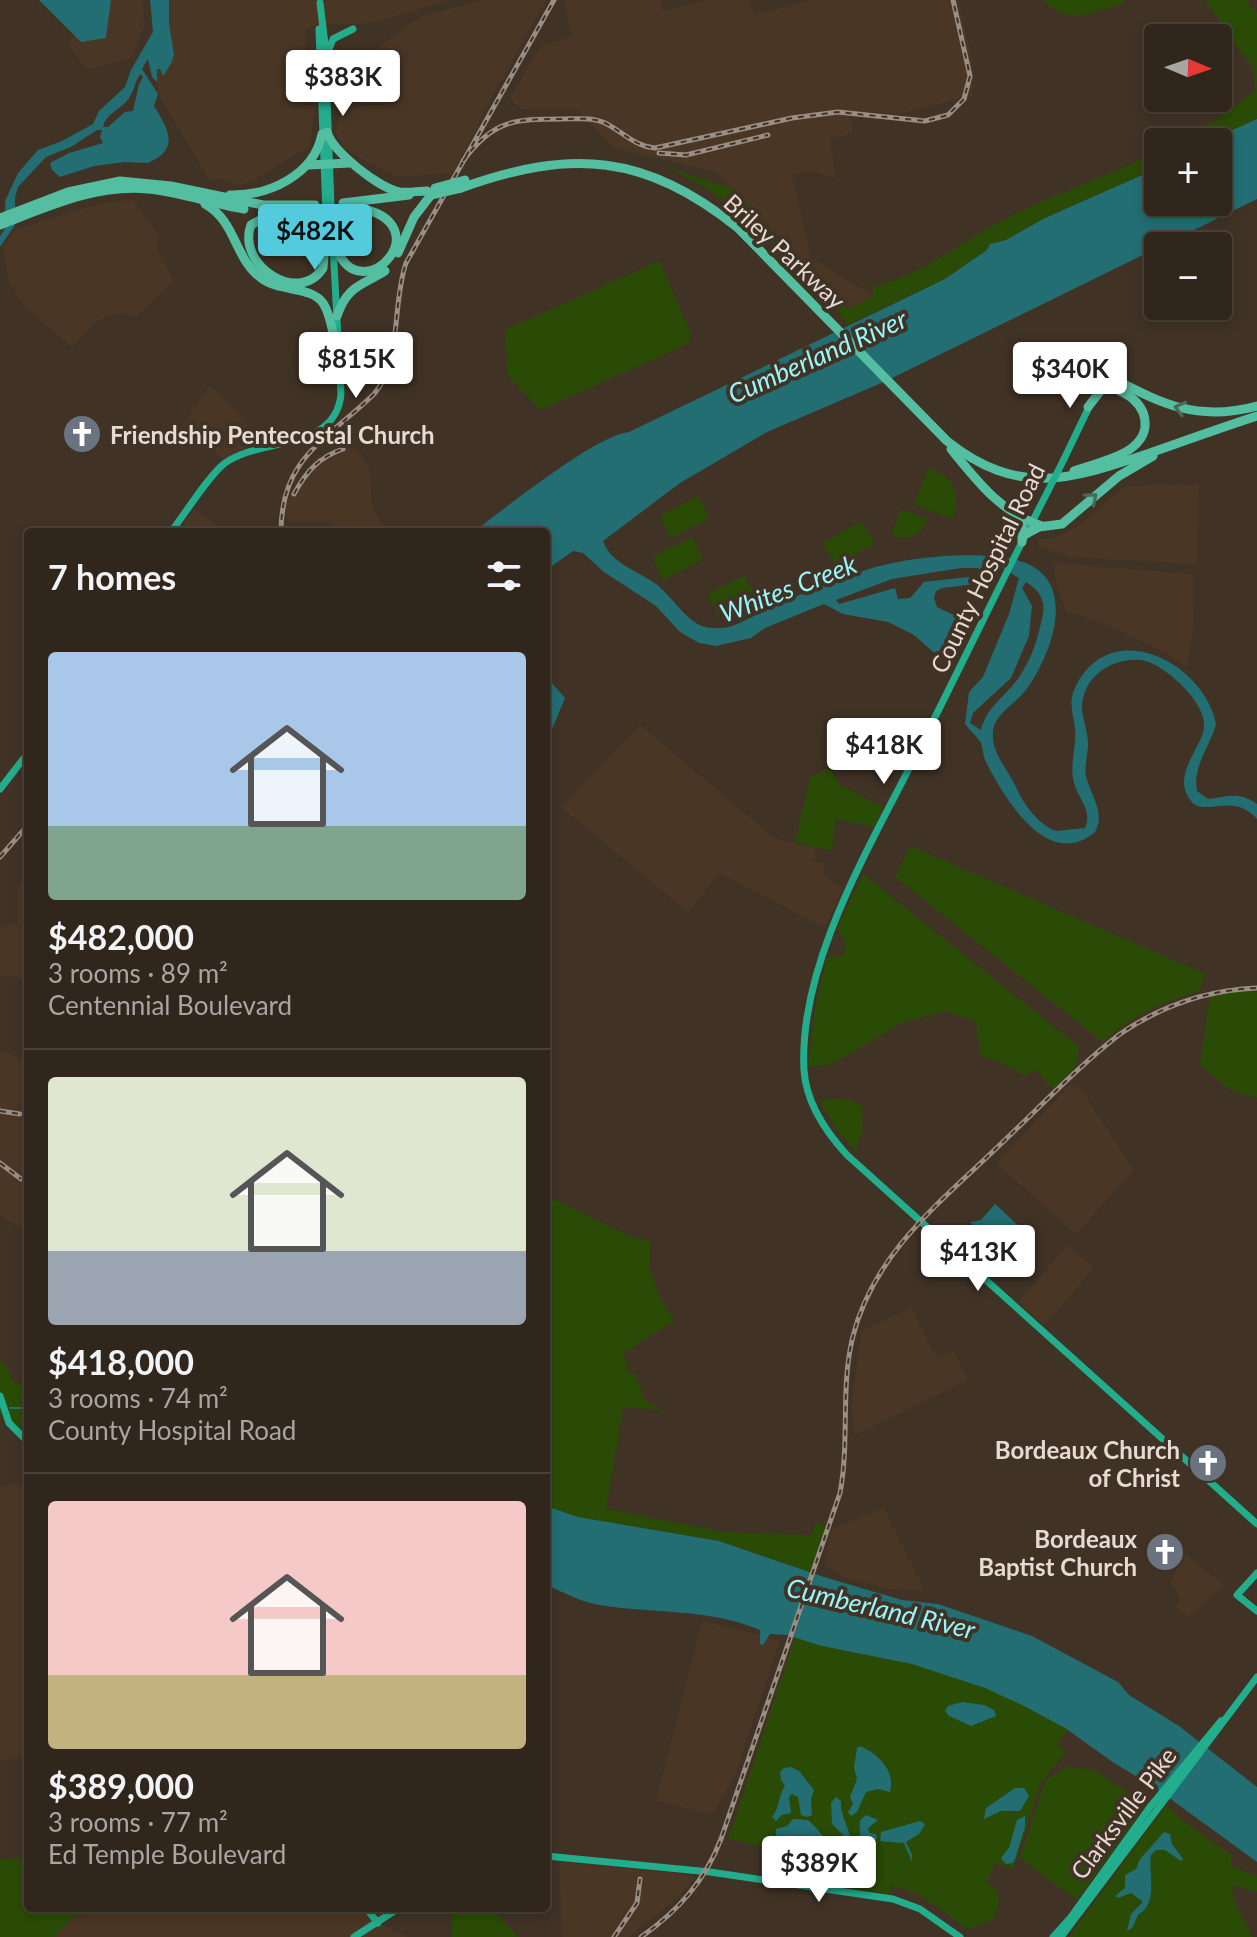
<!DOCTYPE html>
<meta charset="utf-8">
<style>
:root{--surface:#30261c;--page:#3c3229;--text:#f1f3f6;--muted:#a8a5a3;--line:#4b433b;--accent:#54cadd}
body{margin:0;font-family:Lato,sans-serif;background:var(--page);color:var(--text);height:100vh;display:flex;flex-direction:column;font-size:30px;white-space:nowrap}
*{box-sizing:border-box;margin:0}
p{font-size:26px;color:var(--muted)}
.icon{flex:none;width:44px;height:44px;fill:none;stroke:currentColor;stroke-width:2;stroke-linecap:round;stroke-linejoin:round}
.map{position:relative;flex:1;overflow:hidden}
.panel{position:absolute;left:24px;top:528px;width:526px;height:1384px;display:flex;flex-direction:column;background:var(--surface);border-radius:8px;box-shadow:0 4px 12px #0003,0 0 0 2px var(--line)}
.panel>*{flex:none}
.needle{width:52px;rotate:92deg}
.controls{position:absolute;left:1144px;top:24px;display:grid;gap:16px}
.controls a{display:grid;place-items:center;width:88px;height:88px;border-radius:8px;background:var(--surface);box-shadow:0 4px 12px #0003,0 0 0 2px var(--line);font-size:40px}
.price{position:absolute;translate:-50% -68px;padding:0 18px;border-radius:8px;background:#fff;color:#222;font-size:26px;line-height:52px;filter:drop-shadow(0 2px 4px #0008)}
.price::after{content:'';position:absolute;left:50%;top:48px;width:24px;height:18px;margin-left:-12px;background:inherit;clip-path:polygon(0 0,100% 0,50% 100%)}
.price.selected{background:var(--accent);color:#111}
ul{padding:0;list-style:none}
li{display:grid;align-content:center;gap:16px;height:424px;padding:0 24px}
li+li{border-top:2px solid var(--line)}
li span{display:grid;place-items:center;height:248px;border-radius:8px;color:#555}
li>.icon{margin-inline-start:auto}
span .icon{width:144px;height:144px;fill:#fffc;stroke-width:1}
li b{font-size:34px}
h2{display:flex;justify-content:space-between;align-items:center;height:96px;padding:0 24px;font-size:34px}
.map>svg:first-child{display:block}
.built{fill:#4a3624}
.green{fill:#2a4b05}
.water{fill:#226e72;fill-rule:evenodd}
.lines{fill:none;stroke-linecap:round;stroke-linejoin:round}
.stream{stroke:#226e72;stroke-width:2}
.major{stroke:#22ad8c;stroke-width:7}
.highway{stroke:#54bea0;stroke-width:9}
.rail-casing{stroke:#9a8e84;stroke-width:5}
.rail{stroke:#403225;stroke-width:2;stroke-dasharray:6;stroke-linecap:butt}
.major-bridge{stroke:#22ad8c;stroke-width:7}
.highway-bridge{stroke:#54bea0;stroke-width:9}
.oneway{stroke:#486a56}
.labels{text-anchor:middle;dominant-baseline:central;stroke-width:8;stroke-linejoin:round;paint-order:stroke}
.street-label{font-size:24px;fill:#e5dbd3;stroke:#403225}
.poi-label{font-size:24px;font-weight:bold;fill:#e5dbd3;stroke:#403225;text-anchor:end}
.water-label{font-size:26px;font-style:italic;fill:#97f6fb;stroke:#403225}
</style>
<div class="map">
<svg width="1257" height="1937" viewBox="0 0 1257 1937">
<rect width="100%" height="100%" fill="#403225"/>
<g class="built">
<path d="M 96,0 L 143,0 L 144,25 L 133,57 L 88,70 L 68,46 Z"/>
<path d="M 169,0 L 450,0 L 372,23 L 315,25 L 305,30 L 306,48 L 317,68 L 319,91 L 309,146 L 251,182 L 239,185 L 224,180 L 209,179 L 158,94 L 157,69 L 160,69 L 162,75 L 174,54 L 169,24 Z"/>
<path d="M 483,0 L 546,0 L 479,120 L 477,128 L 453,173 L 397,177 L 345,150 L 336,133 L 344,87 L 357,90 L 366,56 L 422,16 Z"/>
<path d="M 567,0 L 660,0 L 662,11 L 708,0 L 749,0 L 754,15 L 812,0 L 958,0 L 973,63 L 972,96 L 897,114 L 869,112 L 850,116 L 853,133 L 830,139 L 836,178 L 809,171 L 792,175 L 811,258 L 873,296 L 849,309 L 716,172 L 614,148 L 577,109 L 521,109 L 510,98 L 536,53 L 543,46 L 572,36 L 564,4 Z"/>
<path d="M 133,200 L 159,236 L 157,249 L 174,281 L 135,317 L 123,313 L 108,316 L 97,321 L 72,347 L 28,309 L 17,295 L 9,282 L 3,247 L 17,229 L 102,203 Z"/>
<path d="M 210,385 L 241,416 L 259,444 L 224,459 L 182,426 Z"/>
<path d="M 349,445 L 361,454 L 370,470 L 372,506 L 387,532 L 338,532 L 334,525 L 328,522 L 289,523 L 285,511 L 287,502 L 303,473 L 317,457 L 340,446 Z"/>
<path d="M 1199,484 L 1197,564 L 1069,557 L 1038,546 L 1038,540 L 1057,537 L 1078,526 L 1126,486 Z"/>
<path d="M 194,509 L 228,532 L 178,532 Z"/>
<path d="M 1054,563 L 1193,574 L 1194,624 L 1187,667 L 1170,655 L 1106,624 L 1066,611 L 1056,583 Z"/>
<path d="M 640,725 L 774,838 L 816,848 L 814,861 L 825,863 L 822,873 L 843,889 L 825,928 L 720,873 L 688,912 L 561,807 Z"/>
<path d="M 28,871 L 28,979 L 0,975 L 0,928 L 17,923 L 18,886 Z"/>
<path d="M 0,1050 L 28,1061 L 28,1233 L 0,1215 Z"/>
<path d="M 1070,1085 L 1080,1088 L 1134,1170 L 1076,1234 L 996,1163 Z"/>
<path d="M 1068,1245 L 1094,1268 L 1044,1325 L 1018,1302 Z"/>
<path d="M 911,1308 L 937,1359 L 953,1351 L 968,1380 L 855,1435 L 851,1408 L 861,1335 L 864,1330 Z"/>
<path d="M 28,1482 L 28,1757 L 0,1761 L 0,1487 Z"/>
<path d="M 883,1508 L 884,1509 L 925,1591 L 891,1589 L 847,1578 L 824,1565 L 831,1530 Z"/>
<path d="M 1185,1554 L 1224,1585 L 1190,1617 L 1175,1607 L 1181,1599 L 1171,1582 Z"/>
<path d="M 702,1621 L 780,1640 L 735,1774 L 713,1814 L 656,1801 Z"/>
<path d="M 559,1862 L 682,1874 L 696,1877 L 676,1899 L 628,1937 L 562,1937 Z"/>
<path d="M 0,1863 L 28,1908 L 363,1908 L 373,1921 L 408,1937 L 46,1937 L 24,1912 Z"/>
</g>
<g class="green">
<path d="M 1043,0 L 1125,0 L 1122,4 C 1090,12 1069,27 1043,0 Z"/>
<path d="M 1204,0 L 1244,0 L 1257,12 L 1257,119 L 1206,142 L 1174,142 L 1222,117 L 1222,114 L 1255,92 L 1254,68 L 1228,35 L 1231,28 L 1221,25 L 1218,17 Z"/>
<path d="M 1158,151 L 1158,168 L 1045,218 L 1006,240 L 990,244 L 987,250 L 945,279 L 847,325 L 836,308 L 747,217 L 736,211 L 703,186 L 660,165 L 733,189 L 849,309 L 873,296 L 873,287 C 923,275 965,239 1011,216 C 1059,192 1110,176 1158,151 Z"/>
<path d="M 659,261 L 692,336 L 683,346 L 540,410 L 508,376 L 505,330 Z"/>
<path d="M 929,468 C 954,477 962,494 952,519 L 914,504 Z"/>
<path d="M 698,496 L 709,518 L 671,538 L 660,516 Z"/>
<path d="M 904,510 L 928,519 C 921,536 908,542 891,535 L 900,511 Z"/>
<path d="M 862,521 L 874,544 L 835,565 L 823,543 Z"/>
<path d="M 692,537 L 703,559 L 663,580 L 652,557 Z"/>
<path d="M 745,576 L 755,596 L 718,615 L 708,594 Z"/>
<path d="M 830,768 L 840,785 L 883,807 L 874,827 L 836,819 L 832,851 L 795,843 L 810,778 Z"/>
<path d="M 910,846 L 1205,974 L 1200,991 C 1160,1003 1134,1014 1103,1042 L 895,877 Z"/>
<path d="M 863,874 L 1079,1047 L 1076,1067 L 1053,1089 L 1035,1069 L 1025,1076 L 1002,1063 L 981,1056 L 976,1022 L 946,1011 L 901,1023 L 832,1064 L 808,1067 L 815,1010 L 827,957 L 844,956 L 845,942 L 837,928 Z"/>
<path d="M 1238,991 L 1257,992 L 1257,1098 L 1229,1089 L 1200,1065 L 1210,997 Z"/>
<path d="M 846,1099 L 861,1105 L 863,1128 L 856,1152 L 837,1130 L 819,1100 Z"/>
<path d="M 549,1197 L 632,1237 L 651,1242 C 644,1273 659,1295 674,1321 L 623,1353 L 629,1374 L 635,1373 L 645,1401 L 663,1410 L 623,1407 L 606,1509 L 724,1532 L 812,1535 L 816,1523 L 827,1526 L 810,1572 L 719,1541 L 578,1517 L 546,1506 L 546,1199 Z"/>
<path d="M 3,1361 L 13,1381 L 28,1388 L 28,1442 L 5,1413 L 0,1415 L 0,1363 Z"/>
<path d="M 797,1632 L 944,1668 L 1069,1726 L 1059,1742 L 1060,1747 L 1066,1752 L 1041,1782 L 1013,1869 L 995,1863 L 987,1883 C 1005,1893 998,1903 993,1920 L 967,1929 C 945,1913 918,1889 890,1886 L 891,1894 L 782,1879 L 786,1852 L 728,1839 Z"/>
<path d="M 1066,1767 L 1094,1770 L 1131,1795 L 1151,1799 L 1077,1900 L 1020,1858 L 1045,1781 Z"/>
<path d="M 1166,1805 L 1186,1823 L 1231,1855 L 1232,1867 L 1257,1876 L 1257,1892 L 1232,1885 L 1235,1902 L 1253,1937 L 1069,1937 Z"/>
<path d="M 28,1856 L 28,1908 L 103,1908 L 103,1912 L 75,1916 L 54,1937 L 0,1937 L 0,1860 Z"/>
<path d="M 452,1908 L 492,1908 L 518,1937 L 452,1937 Z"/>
</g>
<g class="water">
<path d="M 39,0 L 111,0 L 106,38 L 81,42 Z"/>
<path d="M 150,0 L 169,0 L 169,24 L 174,54 L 172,62 L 163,76 L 160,69 L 157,69 L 157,82 L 152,77 L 148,59 L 142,69 L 158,94 L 154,106 C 168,129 181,149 148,163 L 125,162 L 94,166 L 60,177 L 52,170 L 50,163 L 69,153 L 103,143 L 100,137 L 102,130 L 97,130 L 71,147 L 46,157 L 18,187 L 15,197 L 15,225 L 0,247 L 0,236 L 6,227 L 5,201 L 18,173 L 38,150 L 62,141 L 93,124 L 99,111 L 125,87 L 131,70 L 153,32 ZM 141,74 L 143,77 L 139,84 L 133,111 L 125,112 L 108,127 L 103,127 C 106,113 121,110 129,98 C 135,90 134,81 141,74 Z"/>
<path d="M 1257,119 L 1257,199 L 886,381 L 767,432 L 680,483 L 603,541 C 610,562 635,570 653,582 C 669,592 686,621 702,626 C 711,629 723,629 732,626 C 747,621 761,611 776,605 C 805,592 836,580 866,570 C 905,557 977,550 1016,560 C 1081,576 1053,653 1026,690 C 1016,703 994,714 993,732 C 991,753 1008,769 1016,787 C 1023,804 1039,825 1056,831 L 1085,828 C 1093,810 1078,799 1074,783 C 1069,765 1077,746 1075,728 C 1074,718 1070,707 1072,697 C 1073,691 1076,685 1079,680 C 1118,617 1205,666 1216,724 C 1210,747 1192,767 1197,791 L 1208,799 C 1228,797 1239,791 1257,804 L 1257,819 C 1233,791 1204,818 1191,801 C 1170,775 1203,747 1204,727 C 1207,703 1164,663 1141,660 C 1112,657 1082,677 1082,708 C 1083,720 1088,732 1088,744 C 1088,756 1083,769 1087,780 C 1093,798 1105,815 1095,832 C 1048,872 1004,798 986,762 C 983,756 983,749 981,743 C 978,737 969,730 965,724 L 969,692 L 983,677 L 1009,614 L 1019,578 L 1003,568 L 990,567 L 984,583 L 942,588 L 936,591 L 934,598 L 937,607 L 964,620 L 945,658 L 939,657 L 914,635 L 888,622 L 843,614 L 824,604 L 765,628 L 751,638 L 716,646 L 699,643 L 680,632 L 656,606 L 604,572 L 583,553 L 573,551 L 546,570 L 546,532 L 473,532 C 506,508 594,436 629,432 L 945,279 L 987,250 L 990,244 L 1006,240 L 1045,218 L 1158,168 L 1158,202 L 1218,202 L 1218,142 L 1206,142 ZM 961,568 L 979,568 L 977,576 L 924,582 L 910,598 L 898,599 L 895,588 L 839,604 L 836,600 L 892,579 ZM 1026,582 C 1044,593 1046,605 1041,623 C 1036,645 1030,662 1017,680 C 1004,697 986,708 981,730 L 970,723 L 973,713 L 1011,678 L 1029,636 L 1032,606 L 1022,588 Z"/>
<path d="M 546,681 L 550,681 L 565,698 L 553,727 L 546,733 Z"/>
<path d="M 995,1204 L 1020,1227 L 1003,1246 L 982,1227 L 976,1228 L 970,1222 L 981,1220 Z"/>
<path d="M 546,1506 L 578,1517 L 719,1541 L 824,1577 L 902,1600 L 938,1604 L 1032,1636 L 1118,1682 L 1129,1695 L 1179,1726 L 1257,1787 L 1257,1862 L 1154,1787 L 1114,1763 L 1065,1728 L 1022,1705 L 985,1688 L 912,1664 L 822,1646 L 787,1635 L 770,1634 L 763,1645 L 760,1644 L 760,1630 C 708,1608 653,1614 599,1605 C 581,1602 563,1592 546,1585 Z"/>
<path d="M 962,1702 L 984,1705 L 994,1710 L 996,1716 L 971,1726 L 949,1716 L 945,1711 L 948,1706 Z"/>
<path d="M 860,1746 C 879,1754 896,1772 890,1792 L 878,1789 L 866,1792 L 857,1812 L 851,1816 L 848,1812 L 853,1804 L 850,1797 L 857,1779 L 854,1767 L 857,1748 Z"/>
<path d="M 791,1767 L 799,1771 L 814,1790 L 811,1799 L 812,1815 L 807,1817 L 801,1815 L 798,1797 L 792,1794 L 789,1797 L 791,1813 L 782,1815 L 776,1821 L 772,1817 C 780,1807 778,1796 785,1786 L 781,1780 L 780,1772 L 784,1768 Z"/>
<path d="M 1015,1788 L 1024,1788 L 1029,1796 L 1020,1811 L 1001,1811 L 984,1819 L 986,1808 Z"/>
<path d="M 836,1797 L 841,1801 C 840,1826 861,1833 841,1860 L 840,1844 L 843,1835 L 832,1824 L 831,1803 Z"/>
<path d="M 866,1815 L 878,1820 L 868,1828 L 870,1833 L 876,1834 L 877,1839 L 859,1855 L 853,1856 L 851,1852 C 865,1845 858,1834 860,1820 Z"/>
<path d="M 1025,1816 L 1025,1827 L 1015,1859 L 1013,1863 L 1006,1864 L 1001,1858 L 1009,1848 L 1017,1820 Z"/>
<path d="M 793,1819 L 808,1820 C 821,1831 833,1848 831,1865 L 828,1868 L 824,1867 L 820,1852 L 801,1841 L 789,1843 L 776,1837 L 776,1829 L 787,1826 Z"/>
<path d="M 920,1821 L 925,1824 L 919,1834 L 906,1842 L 912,1855 L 912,1862 L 904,1843 L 880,1841 L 881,1832 Z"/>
<path d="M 1164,1832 L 1170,1834 L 1172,1844 L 1183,1859 L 1181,1861 L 1165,1850 L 1156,1850 L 1151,1855 C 1148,1875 1159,1903 1138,1915 L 1132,1928 L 1127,1931 L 1131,1914 L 1143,1902 L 1131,1893 L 1118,1898 L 1115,1896 L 1125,1888 L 1125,1875 L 1136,1869 L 1140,1859 Z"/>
</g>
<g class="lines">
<path class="stream" d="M 10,1408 L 28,1408"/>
<g class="major">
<path d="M 320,3 L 325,44 L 332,232"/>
<path d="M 319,29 L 326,213"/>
<path d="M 328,52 L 333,39 L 353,29"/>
<path d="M 1064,459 L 1090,405"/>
<path d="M 1048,491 C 1005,574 965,658 923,741 C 876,837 798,960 804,1070 C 806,1103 825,1131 847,1155 L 1257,1524"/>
<path d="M 171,532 C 185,514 209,475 225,463 C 261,437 336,451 341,394 L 333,245"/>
<path d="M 0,789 L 28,753"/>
<path d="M 0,1396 L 9,1423 L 28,1442"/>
<path d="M 1257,1573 L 1237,1595 L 1257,1611"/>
<path d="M 546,1856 L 710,1872 L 893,1899 L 920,1909 L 960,1937"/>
<path d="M 366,1908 L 378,1923"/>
<path d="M 354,1937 L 399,1908"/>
<path d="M 1053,1937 L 1071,1917 L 1150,1807 L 1221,1721"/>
<path d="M 1061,1937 L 1257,1677"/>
</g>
<g class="highway">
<path d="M 327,132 C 333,152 380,189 400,192 C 409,193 418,191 427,191"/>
<path d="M 309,165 L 350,163"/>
<path d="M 461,188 C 572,148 645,154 738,228 L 947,441 C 1018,497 1069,480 1147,454 C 1184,441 1220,428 1257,416"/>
<path d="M 230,195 C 269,196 314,175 322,134"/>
<path d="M 343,203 L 409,195"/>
<path d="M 205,204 C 236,221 234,258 261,278 C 279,292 311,286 323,303 C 331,315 332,332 336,345"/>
<path d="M 283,211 L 267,216 L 251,225 C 236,265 299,306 323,268 L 327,217"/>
<path d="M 0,218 L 68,192 L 120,181 L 171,186 L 263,205 L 315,205"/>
<path d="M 0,225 C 47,207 96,184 148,189 C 181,192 212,204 244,209"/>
<path d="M 332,227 C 334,235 335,244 338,252 C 364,309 442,224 359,208"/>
<path d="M 398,253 L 414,217 L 431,195"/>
<path d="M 337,316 C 347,286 361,286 385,271"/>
<path d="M 1104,374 C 1159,402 1194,423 1257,406"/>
<path d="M 1088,407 L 1102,389 L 1109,386"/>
<path d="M 951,449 C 977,481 1001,513 1042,526"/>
<path d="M 1074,471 C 1097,462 1141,456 1145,427 C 1146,416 1141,406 1133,399 C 1123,390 1108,389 1103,377"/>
<path d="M 1016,515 L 1022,526 L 1022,542"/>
<path d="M 1026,534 L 1039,527 L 1062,524 L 1119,476 L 1153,456"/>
</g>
<defs>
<g id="rail">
<path d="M 659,153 L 686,155 L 768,135"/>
<path d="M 463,161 C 493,120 514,119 562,119 C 576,119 592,117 605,123 C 623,132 634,146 655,148 L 792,118 L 838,112 L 925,121 L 948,115 L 964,99 L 970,76 L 953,0"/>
<path d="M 294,494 C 306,472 319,457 343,449"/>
<path d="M 281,532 C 281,457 327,440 374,394 C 402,362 392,303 406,263 L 554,0"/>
<path d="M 0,857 L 28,825"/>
<path d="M 0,1111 L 20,1114"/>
<path d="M 0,1163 L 21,1179"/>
<path d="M 614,1937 L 637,1903 L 640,1879"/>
<path d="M 641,1937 C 678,1911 705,1881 721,1839 L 840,1493 C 850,1441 840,1387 853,1336 C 875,1249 948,1196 1008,1137 C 1045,1102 1080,1065 1120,1034 C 1161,1006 1207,990 1257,988"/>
</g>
</defs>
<use href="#rail" class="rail-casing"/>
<use href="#rail" class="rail"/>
<path class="major-bridge" d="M 1048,491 L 1064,459"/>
<g class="highway-bridge">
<path d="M 435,188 L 465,180"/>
<path d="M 431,195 L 461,188"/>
<path d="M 315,210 L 343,209"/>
</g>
</g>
<defs><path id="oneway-chevron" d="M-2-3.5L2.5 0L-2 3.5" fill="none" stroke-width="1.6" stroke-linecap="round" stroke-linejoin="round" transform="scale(2)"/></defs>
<g class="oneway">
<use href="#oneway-chevron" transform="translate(1180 408) rotate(-165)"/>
<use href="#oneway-chevron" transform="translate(1092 498) rotate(-40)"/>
</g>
<defs>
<symbol id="church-disc" viewBox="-11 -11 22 22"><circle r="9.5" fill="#6b7280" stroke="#403225"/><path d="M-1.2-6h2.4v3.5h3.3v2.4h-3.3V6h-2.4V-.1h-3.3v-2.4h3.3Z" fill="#fff"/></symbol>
</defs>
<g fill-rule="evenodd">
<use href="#church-disc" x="60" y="412" width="44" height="44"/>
<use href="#church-disc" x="1186" y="1441" width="44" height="44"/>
<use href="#church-disc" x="1143" y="1530" width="44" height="44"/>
</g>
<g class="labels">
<g class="street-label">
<text transform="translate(785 251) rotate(43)">Briley Parkway</text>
<text transform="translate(987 568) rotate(-64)">County Hospital Road</text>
<text transform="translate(1123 1813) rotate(-53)">Clarksville Pike</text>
</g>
<g class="poi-label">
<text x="110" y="434" text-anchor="start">Friendship Pentecostal Church</text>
<text x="1180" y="1449">Bordeaux Church<tspan x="1180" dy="28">of Christ</tspan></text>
<text x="1137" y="1538">Bordeaux<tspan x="1137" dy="28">Baptist Church</tspan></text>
</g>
<g class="water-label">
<text transform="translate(817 356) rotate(-24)">Cumberland River</text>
<text transform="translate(788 588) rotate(-21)">Whites Creek</text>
<text transform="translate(881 1608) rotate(13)">Cumberland River</text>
</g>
</g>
</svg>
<div class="controls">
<a><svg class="needle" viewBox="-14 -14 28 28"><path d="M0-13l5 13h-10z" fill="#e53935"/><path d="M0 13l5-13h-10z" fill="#a8a5a3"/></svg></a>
<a>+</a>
<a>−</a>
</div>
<b class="price" style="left:343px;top:118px">$383K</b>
<b class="price selected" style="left:315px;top:272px">$482K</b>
<b class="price" style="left:356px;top:400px">$815K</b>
<b class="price" style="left:1070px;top:410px">$340K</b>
<b class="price" style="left:884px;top:786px">$418K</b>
<b class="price" style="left:978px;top:1293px">$413K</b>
<b class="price" style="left:819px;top:1904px">$389K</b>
<section class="panel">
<h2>7 homes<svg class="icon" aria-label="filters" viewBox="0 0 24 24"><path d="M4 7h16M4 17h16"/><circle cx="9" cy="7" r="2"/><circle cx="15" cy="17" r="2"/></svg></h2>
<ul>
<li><span style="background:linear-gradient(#a9c7e8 70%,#7fa58c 0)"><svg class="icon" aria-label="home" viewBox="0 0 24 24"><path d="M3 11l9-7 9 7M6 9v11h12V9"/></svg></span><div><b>$482,000</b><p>3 rooms · 89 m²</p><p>Centennial Boulevard</p></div></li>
<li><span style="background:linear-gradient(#dfe7d0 70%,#9aa5b1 0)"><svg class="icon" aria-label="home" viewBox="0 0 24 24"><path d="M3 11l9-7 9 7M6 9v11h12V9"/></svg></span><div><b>$418,000</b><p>3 rooms · 74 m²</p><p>County Hospital Road</p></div></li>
<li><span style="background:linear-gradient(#f6c9c9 70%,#c2b280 0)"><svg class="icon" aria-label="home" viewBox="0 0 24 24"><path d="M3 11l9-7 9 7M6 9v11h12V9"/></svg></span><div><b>$389,000</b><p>3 rooms · 77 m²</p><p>Ed Temple Boulevard</p></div></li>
</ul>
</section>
</div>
